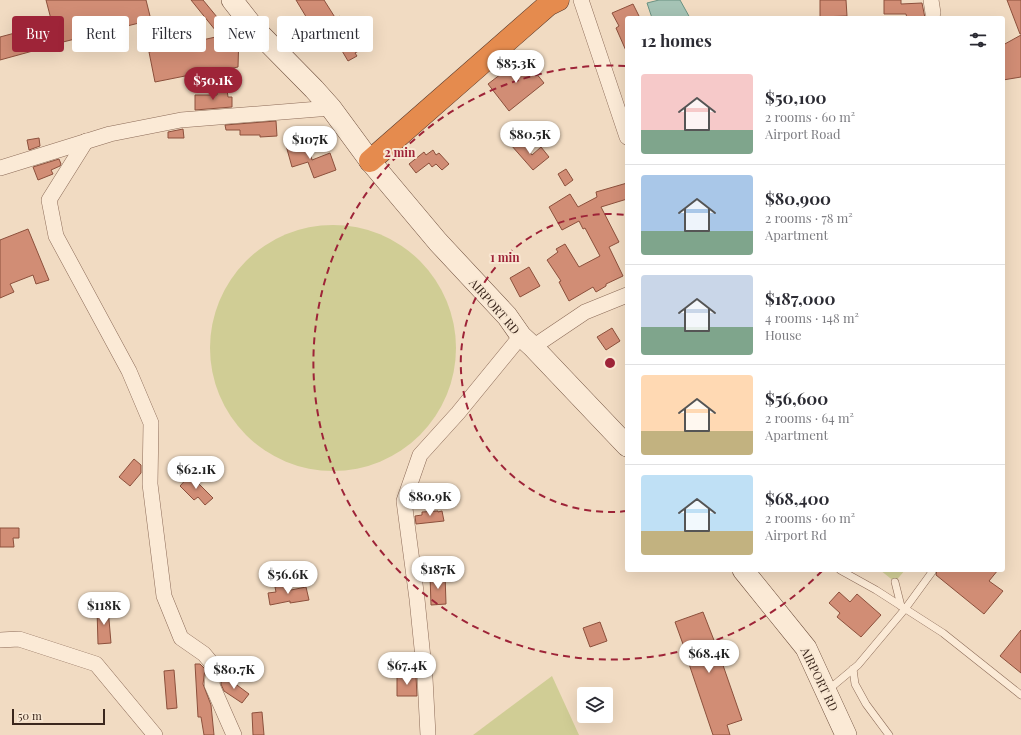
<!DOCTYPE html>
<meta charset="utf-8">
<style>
:root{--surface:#fff;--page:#f2f2f3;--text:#2b2b33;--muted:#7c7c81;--line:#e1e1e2;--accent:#9e2438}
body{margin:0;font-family:"Playfair Display",serif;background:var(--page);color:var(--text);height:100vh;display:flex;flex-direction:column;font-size:15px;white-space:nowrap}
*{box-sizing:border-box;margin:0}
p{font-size:13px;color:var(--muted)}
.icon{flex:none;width:22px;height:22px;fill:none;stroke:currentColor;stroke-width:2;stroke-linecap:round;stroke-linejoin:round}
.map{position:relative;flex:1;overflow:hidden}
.sheet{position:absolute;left:625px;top:16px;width:380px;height:556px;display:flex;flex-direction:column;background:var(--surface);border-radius:4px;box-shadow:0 4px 16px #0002}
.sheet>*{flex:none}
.guide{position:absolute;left:12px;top:16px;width:380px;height:36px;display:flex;gap:8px}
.buttons{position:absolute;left:577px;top:687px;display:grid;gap:8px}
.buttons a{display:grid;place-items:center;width:36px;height:36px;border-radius:4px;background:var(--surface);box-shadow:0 4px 16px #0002;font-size:20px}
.scale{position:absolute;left:12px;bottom:10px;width:93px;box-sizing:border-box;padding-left:4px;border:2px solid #3b271d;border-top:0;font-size:11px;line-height:14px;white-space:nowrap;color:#3b271d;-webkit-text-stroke:3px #f8e7d2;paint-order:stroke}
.price{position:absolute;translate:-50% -34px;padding:0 9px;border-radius:14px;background:#fff;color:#222;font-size:13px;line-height:26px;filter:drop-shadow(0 1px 2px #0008)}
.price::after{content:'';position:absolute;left:50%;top:24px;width:12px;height:9px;margin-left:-6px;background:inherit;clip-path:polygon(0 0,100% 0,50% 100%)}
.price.active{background:var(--accent);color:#fff}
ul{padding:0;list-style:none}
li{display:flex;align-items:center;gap:12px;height:100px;padding:0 16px}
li+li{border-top:1px solid var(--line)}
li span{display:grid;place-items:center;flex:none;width:112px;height:80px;border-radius:4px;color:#555}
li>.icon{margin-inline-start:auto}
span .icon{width:48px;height:48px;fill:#fffc;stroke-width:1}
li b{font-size:17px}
h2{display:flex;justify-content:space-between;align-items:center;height:48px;padding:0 16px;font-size:17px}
.tag{padding:0 14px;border-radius:4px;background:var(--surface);box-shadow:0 4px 16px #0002;font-size:14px;line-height:36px}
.tag.active{background:var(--accent);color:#fff}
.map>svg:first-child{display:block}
.green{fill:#d0cd95}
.water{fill:#a5c3b5;stroke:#6b9282}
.building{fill:#d18d75;stroke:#8c503c}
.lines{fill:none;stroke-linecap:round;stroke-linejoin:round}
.lane-casing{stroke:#8c6b58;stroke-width:8}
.street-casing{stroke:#8c6b58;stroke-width:16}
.secondary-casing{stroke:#6d4d3b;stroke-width:22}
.highway-casing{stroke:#593a2c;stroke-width:23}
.lane{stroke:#fbead6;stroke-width:7}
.street{stroke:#fbead6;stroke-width:15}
.secondary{stroke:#fbead6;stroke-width:21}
.highway{stroke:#e58b4e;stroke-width:22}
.ring{fill:none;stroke:#9e2438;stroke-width:2;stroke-dasharray:7 5}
.labels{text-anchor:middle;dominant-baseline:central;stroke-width:4;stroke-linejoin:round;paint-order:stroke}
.street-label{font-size:12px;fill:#3b271d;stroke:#f8e7d2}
.centre{fill:#9e2438;stroke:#f8e7d2;stroke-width:2}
.ring-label{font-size:12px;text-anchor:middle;font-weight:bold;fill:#9e2438;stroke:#f8e7d2;stroke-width:4;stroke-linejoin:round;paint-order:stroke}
</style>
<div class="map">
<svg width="1021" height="735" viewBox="0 0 1021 735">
<rect width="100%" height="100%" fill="#f1dbc2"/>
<g class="green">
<circle cx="333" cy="348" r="123"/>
<path d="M 880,570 L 905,570 L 895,582 Z"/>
<path d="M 552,676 L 579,735 L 473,735 Z"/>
</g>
<path class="water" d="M 659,0 L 680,0 L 690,18 L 652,18 L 647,3 Z"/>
<g class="building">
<path d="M 46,0 L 146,0 L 151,20 L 51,45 L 51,46 L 0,60 L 0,37 L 52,23 Z"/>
<path d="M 191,0 L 203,0 L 231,34 L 239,33 L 238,67 L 210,73 L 210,71 L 155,82 L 149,52 L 220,36 Z"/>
<path d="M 296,0 L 324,0 L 336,19 L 340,16 L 355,39 L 358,37 L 364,48 L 355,53 L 357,56 L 348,61 L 338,44 L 329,49 L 313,24 L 311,25 Z"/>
<path d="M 820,0 L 846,0 L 847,16 L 820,17 Z"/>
<path d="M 884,0 L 901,0 L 901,4 L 922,3 L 925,18 L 907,18 L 906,14 L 884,14 Z"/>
<path d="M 1007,0 L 1021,0 L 1021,34 L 1020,34 Z"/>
<path d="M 633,4 L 640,18 L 627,18 L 627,53 L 616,28 L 619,26 L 612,13 Z"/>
<path d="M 1021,35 L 1021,77 L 1003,80 L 1003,45 Z"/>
<path d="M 523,57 L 544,83 L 509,111 L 488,84 Z"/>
<path d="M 227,90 L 228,97 L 232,97 L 232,107 L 195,110 L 195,95 L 217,95 L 217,91 Z"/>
<path d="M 276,121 L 277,136 L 260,137 L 260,135 L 240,135 L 240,130 L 226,130 L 225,125 Z"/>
<path d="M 183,129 L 184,138 L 168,138 L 168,132 Z"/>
<path d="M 39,138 L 40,146 L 29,150 L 27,140 Z"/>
<path d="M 519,138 L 532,155 L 541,147 L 549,157 L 533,170 L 511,145 Z"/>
<path d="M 294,139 L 297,149 L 308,145 L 312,160 L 330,153 L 336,170 L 314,178 L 308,162 L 292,167 L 285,142 Z"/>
<path d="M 433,150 L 436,155 L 439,153 L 449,164 L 442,170 L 436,164 L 432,167 L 429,163 L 416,173 L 409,164 L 424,152 L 426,155 Z"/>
<path d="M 59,159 L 61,164 L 60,166 L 51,170 L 53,174 L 38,180 L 33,167 Z"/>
<path d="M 566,169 L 573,180 L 565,186 L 558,174 Z"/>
<path d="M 627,183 L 627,199 L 601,207 L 619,242 L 609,247 L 623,276 L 606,284 L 606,286 L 596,292 L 593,287 L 569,301 L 559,282 L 561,281 L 547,260 L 558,252 L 556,249 L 565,244 L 579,267 L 600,256 L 585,228 L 583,229 L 579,221 L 562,230 L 549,207 L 570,194 L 578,207 L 597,197 L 596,192 Z"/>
<path d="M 28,229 L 49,280 L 36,284 L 33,275 L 10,284 L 14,292 L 0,298 L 0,240 Z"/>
<path d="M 529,267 L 540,286 L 520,297 L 510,278 Z"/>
<path d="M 612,328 L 620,341 L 606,350 L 597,337 Z"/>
<path d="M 134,459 L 141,465 L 141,473 L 130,486 L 119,477 Z"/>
<path d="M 190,475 L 213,498 L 205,505 L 198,497 L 194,500 L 180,486 Z"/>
<path d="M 438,511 L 438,512 L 442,511 L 444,521 L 416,524 L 415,516 L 422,515 L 422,512 Z"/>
<path d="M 0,528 L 19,528 L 19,538 L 13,538 L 14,547 L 0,547 Z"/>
<path d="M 937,570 L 998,570 L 989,581 L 1003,591 L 984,614 L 936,575 Z"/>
<path d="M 445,574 L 446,604 L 431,605 L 430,575 Z"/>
<path d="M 285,585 L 286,591 L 306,587 L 309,600 L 290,603 L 290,601 L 270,605 L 268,593 L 276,592 L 275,587 Z"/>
<path d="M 839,592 L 850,602 L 857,594 L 881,615 L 861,637 L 837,617 L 840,613 L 829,603 Z"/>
<path d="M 108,608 L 111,643 L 98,644 L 97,609 Z"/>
<path d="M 703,612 L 717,648 L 742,720 L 727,725 L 730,735 L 713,735 L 687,658 L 688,658 L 675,622 Z"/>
<path d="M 600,622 L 607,641 L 590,647 L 583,628 Z"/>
<path d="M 1021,630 L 1021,673 L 1000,656 Z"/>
<path d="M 195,664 L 200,664 L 205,669 L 203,684 L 211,705 L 214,735 L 204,735 L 201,717 L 198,717 Z"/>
<path d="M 174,670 L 177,708 L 167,709 L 164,671 Z"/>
<path d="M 222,674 L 249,694 L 242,703 L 224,691 L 221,684 Z"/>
<path d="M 416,676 L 417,696 L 397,696 L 397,677 Z"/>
<path d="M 262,712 L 264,735 L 253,735 L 252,713 Z"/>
</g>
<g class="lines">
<defs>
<g id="lane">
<path d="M 840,570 L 876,590 L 943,633 L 1021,695"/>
<path d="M 895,582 L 901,606"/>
<path d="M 853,669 L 855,684 L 866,704 L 889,735"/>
<path d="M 828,690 L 858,665 L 905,609 L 932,572 L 930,570"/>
</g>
<g id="street">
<path d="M 581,0 L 627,137"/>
<path d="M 931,0 L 933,13"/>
<path d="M 86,141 L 49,200 L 56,236 L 129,371 L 151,423 L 150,484 L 164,596 L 181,638 L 204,654 L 214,666 L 212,685 L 234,735"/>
<path d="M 0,168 L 110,134 L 181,120 L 331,108"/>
<path d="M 533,347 L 585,312 L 627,295"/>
<path d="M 0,640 L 19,639 L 96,664 L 155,735"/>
<path d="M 428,735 L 425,678 L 417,599 L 404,501 L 420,455 L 458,413 L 521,336"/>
</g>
<g id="secondary">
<path d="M 232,0 L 254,28 L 314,89 L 331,108 L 370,161 L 438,242 L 507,316 L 521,336 L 533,347 L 627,446"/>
<path d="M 743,570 L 806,648 L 846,735"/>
</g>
<path id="highway" d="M 370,161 L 548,5 L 558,0"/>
</defs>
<use href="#lane" class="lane-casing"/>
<use href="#street" class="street-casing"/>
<use href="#secondary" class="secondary-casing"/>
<use href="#highway" class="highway-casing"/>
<use href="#lane" class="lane"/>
<use href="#street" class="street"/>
<use href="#secondary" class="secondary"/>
<use href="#highway" class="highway"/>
</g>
<g class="ring">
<path d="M627 511A149 149 0 1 1 627 215"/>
<path d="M822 571A297 297 0 1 1 626 66"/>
</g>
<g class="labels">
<g class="street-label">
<text transform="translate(495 306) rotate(49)">AIRPORT RD</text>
<text transform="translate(820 679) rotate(64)">AIRPORT RD</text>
</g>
</g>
<circle cx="610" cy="363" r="6" class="centre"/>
<g class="ring-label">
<text x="400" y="157">2 min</text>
<text x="505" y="262">1 min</text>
</g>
</svg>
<div class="buttons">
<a><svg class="icon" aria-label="layers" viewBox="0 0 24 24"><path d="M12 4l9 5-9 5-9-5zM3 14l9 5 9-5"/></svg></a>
</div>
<div class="scale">50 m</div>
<b class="price" style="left:516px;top:84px">$85.3K</b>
<b class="price active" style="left:213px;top:101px">$50.1K</b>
<b class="price" style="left:530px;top:155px">$80.5K</b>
<b class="price" style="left:310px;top:160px">$107K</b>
<b class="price" style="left:196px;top:490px">$62.1K</b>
<b class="price" style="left:430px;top:517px">$80.9K</b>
<b class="price" style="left:438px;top:590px">$187K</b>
<b class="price" style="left:288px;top:595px">$56.6K</b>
<b class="price" style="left:104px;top:626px">$118K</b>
<b class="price" style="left:709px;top:674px">$68.4K</b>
<b class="price" style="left:407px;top:686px">$67.4K</b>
<b class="price" style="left:234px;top:690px">$80.7K</b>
<div class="guide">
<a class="tag active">Buy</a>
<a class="tag">Rent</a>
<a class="tag">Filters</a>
<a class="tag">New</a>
<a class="tag">Apartment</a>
</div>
<section class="sheet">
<h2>12 homes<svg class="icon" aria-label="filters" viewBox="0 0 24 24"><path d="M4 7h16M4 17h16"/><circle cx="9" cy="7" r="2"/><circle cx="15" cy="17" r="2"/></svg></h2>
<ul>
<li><span style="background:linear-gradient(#f6c9c9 70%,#7fa58c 0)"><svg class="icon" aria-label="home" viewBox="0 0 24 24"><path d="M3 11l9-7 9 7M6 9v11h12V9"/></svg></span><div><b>$50,100</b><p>2 rooms · 60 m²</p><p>Airport Road</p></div></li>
<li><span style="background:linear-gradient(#a9c7e8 70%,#7fa58c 0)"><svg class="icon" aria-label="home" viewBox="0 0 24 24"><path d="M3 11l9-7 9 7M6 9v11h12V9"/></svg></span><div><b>$80,900</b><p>2 rooms · 78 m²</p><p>Apartment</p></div></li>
<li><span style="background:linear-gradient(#c9d6e8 65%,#7fa58c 0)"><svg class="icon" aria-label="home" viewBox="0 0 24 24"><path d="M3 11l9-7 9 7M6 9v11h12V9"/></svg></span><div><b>$187,000</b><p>4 rooms · 148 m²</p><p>House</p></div></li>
<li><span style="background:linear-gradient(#ffd9b3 70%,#c2b280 0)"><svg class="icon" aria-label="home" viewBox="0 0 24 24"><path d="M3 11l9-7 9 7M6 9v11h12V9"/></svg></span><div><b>$56,600</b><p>2 rooms · 64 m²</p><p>Apartment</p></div></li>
<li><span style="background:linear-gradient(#bfe0f5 70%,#c2b280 0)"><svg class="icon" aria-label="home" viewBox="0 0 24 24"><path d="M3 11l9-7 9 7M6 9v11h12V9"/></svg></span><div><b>$68,400</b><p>2 rooms · 60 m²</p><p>Airport Rd</p></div></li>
</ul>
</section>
</div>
